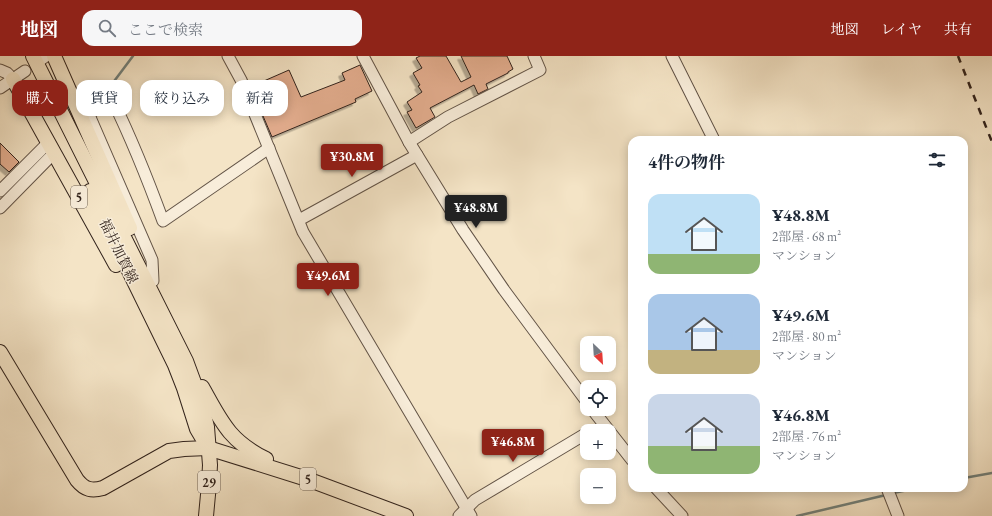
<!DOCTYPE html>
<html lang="ja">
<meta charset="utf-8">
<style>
:root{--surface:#fff;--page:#f6f6f7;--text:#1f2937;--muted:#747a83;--accent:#8f2418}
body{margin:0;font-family:"EB Garamond","Noto Serif JP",serif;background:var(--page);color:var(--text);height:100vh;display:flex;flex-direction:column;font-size:15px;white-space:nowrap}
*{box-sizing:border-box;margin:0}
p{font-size:13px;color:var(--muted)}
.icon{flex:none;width:22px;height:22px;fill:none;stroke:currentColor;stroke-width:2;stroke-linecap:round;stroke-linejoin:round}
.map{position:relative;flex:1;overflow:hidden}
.side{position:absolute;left:628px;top:80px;width:340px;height:356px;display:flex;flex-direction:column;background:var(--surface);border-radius:12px;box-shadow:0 2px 10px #0003}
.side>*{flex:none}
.banner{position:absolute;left:12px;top:24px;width:380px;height:36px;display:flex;gap:8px}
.needle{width:26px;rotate:155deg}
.buttons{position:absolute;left:580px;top:280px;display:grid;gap:8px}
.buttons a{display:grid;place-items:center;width:36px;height:36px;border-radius:8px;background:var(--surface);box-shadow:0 2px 10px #0003;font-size:20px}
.price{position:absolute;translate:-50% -34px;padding:0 9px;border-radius:4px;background:var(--accent);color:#fff;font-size:13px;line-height:26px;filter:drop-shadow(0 1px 2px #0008)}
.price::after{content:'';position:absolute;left:50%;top:24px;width:12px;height:9px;margin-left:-6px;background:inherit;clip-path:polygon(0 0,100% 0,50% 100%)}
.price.on{background:#222;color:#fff}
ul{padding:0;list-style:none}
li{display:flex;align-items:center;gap:12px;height:100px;padding:0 20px}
li span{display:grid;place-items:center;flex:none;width:112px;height:80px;border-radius:12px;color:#555}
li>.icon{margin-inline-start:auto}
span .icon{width:48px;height:48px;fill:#fffc;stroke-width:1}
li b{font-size:17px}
h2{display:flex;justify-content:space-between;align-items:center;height:48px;padding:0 20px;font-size:17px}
.tag{padding:0 14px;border-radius:12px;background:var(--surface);box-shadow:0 2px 10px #0003;font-size:14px;line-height:36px}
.tag.on{background:var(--accent);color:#fff}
header{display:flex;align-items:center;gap:24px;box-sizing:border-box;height:56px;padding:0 20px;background:var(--accent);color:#fff}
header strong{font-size:19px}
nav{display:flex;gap:22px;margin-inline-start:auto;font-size:14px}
.search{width:280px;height:36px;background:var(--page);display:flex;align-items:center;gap:10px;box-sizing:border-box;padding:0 14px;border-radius:12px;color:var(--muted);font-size:15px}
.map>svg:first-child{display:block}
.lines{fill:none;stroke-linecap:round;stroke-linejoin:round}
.stream{stroke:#72807a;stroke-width:2.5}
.building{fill:#e2ac8d;stroke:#32231c;filter:url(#shadow)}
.minor-casing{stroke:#625346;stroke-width:13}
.major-casing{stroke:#32231c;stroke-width:16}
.minor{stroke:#f8edda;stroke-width:11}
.major{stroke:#f4e4c6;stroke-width:14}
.rail{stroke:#32231c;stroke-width:2.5;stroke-dasharray:7 7;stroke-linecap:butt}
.labels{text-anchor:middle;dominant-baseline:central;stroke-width:3;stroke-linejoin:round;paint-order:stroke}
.shield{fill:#f8edda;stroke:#6d6055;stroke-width:1}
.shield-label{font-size:13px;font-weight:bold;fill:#32231c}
.street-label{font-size:14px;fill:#32231c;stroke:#f8edda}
</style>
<header>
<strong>地図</strong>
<div class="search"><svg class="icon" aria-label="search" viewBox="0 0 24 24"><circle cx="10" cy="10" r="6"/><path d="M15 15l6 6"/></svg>ここで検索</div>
<nav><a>地図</a><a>レイヤ</a><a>共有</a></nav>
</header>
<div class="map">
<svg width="992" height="460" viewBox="0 0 992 460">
<defs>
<filter id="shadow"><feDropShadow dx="-3.5" dy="3.5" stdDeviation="0" flood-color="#0004"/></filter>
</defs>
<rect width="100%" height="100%" fill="#f4e4c6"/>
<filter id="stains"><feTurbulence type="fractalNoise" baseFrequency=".005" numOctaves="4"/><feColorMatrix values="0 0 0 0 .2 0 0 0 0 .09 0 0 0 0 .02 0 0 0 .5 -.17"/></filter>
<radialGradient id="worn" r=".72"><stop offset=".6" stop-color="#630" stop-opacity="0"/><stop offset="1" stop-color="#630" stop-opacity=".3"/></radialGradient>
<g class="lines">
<g class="stream">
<path d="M 103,40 L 133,0"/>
<path d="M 964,422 L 992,417"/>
<path d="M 893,437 L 918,432"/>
<path d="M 797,460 L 886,439"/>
</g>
</g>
<g class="building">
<path d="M 420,0 L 446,0 L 461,26 L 471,21 L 461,0 L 507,0 L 513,13 L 508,16 L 508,17 L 486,28 L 488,33 L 478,38 L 474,29 L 430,52 L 435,61 L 416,72 L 407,56 L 412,54 L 407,46 L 422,36 L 418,30 L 420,29 L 413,17 L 422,12 L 416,2 Z"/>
<path d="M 360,9 L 372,35 L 355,43 L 356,46 L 272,81 L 260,53 L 267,50 L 257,28 L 289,14 L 301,41 L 345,24 L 342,17 Z"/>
<path d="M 0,87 L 19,106 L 9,116 L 0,108 Z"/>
</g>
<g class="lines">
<defs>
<g id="minor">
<path d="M 228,0 L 241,24 L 303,176 L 471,460"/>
<path d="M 363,0 L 409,86 L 463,174 L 504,234 L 587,346"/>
<path d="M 672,0 L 714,84"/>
<path d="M 39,5 L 46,0"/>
<path d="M 0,14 L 7,17 L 13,23"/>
<path d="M 0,32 L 25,15"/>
<path d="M 409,86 L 448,61 L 540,14 L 534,0"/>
<path d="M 0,135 L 49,86"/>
<path d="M 0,152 L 54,97"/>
<path d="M 299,164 L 417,99"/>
<path d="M 153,225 L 152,204 L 89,59 L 105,44 L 113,45 C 132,84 148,124 163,165 L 269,92"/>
<path d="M 592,353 L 632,404"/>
<path d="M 656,432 L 682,460"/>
<path d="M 887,432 L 898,460"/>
<path d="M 459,460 L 475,444 L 587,377"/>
</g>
<g id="major">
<path d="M 33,0 L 186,305 L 200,343 L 207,371 L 210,409 L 209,428 L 206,460"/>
<path d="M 54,0 L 130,172"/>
<path d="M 13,23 L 116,209"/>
<path d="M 90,135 L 175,309 L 184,332 L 197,373 L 207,390"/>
<path d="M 0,296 L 77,424 C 85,434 92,435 103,432 L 169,395 L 184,393 L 208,392 L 307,423 L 406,460"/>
<path d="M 202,331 C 221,365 229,385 266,403"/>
</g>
</defs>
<use href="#minor" class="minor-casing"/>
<use href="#major" class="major-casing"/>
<use href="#minor" class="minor"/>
<use href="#major" class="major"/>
<path class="rail" d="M 958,0 L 992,86"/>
</g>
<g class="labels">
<g class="shield">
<rect x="71" y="130" width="16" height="22" rx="3"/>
<rect x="300" y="412" width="16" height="22" rx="3"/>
<rect x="198" y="415" width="22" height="22" rx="3"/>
</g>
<g class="shield-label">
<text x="79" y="141">5</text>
<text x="308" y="423">5</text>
<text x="209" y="426">29</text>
</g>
<g class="street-label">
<text transform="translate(119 195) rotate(64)">福井加賀線</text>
</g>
</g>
<rect width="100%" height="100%" filter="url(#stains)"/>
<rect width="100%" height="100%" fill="url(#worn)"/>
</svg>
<div class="buttons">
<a><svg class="needle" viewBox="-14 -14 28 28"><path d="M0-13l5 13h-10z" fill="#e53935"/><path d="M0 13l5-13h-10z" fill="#747a83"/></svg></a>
<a><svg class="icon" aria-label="locate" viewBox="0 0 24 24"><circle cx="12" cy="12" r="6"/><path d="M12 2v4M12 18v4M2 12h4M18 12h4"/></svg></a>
<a>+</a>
<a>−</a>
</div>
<b class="price" style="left:352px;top:122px">¥30.8M</b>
<b class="price on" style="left:476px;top:173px">¥48.8M</b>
<b class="price" style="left:328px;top:241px">¥49.6M</b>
<b class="price" style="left:513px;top:407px">¥46.8M</b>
<div class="banner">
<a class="tag on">購入</a>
<a class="tag">賃貸</a>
<a class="tag">絞り込み</a>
<a class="tag">新着</a>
</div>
<section class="side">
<h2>4件の物件<svg class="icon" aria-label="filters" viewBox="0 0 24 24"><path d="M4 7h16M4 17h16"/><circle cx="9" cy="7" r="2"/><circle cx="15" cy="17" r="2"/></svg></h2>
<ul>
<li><span style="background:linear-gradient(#bfe0f5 75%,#8fb573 0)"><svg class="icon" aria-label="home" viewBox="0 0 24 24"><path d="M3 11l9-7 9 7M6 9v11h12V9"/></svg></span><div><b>¥48.8M</b><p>2部屋 · 68 m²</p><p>マンション</p></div></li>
<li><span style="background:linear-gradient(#a9c7e8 70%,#c2b280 0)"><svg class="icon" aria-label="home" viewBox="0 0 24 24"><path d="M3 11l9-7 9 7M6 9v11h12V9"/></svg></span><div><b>¥49.6M</b><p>2部屋 · 80 m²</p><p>マンション</p></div></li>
<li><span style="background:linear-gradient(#c9d6e8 65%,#8fb573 0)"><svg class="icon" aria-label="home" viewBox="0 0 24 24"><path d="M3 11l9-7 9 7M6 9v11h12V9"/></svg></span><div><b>¥46.8M</b><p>2部屋 · 76 m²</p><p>マンション</p></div></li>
</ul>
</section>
</div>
